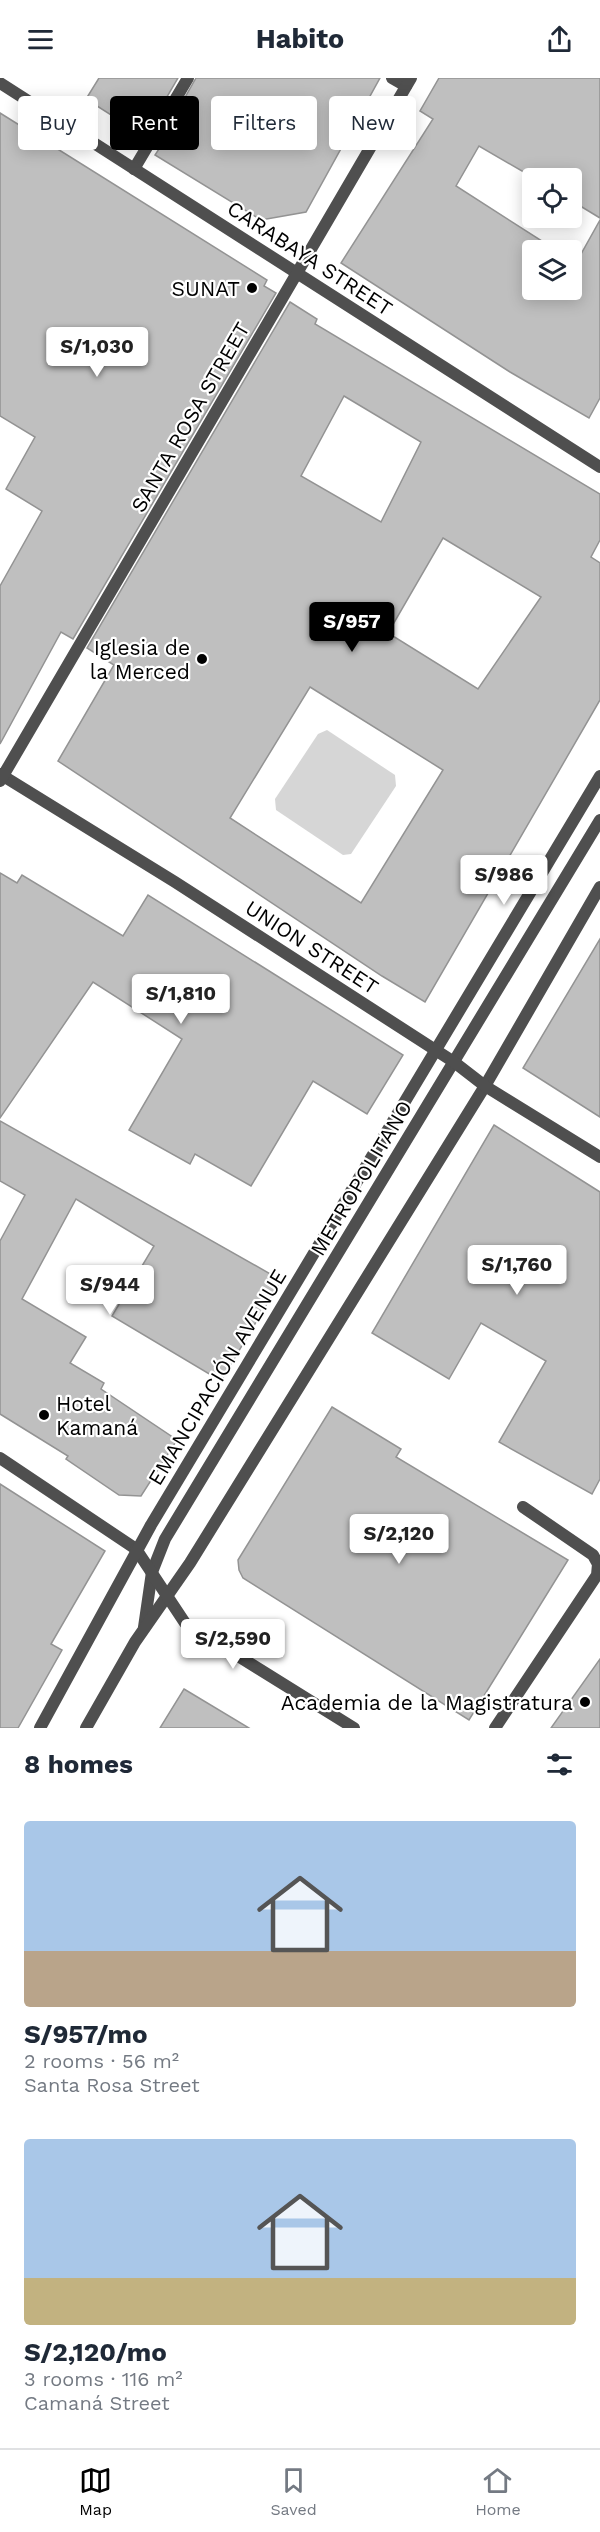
<!DOCTYPE html>
<meta charset="utf-8">
<style>
:root{--surface:#fff;--page:#f2f2f3;--text:#1f2937;--muted:#747a83;--line:#e0e1e3;--accent:#000}
body{margin:0;font-family:"Work Sans",sans-serif;background:var(--page);color:var(--text);height:100vh;display:flex;flex-direction:column;font-size:22px;white-space:nowrap}
*{box-sizing:border-box;margin:0}
p{font-size:20px;color:var(--muted)}
.icon{flex:none;width:33px;height:33px;fill:none;stroke:currentColor;stroke-width:2;stroke-linecap:round;stroke-linejoin:round}
.map{position:relative;height:1650px;overflow:hidden}
.panel{display:flex;flex-direction:column;background:var(--surface);flex:1}
.panel>*{flex:none}
.banner{position:absolute;left:18px;top:18px;width:564px;height:54px;display:flex;gap:12px}
.controls{position:absolute;left:522px;top:90px;display:grid;gap:12px}
.controls a{display:grid;place-items:center;width:60px;height:60px;border-radius:6px;background:var(--surface);box-shadow:0 3px 15px #0003;font-size:30px}
.price{position:absolute;translate:-50% -51px;padding:0 14px;border-radius:6px;background:#fff;color:#222;font-size:20px;line-height:39px;filter:drop-shadow(0 2px 3px #0008)}
.price::after{content:'';position:absolute;left:50%;top:36px;width:18px;height:14px;margin-left:-9px;background:inherit;clip-path:polygon(0 0,100% 0,50% 100%)}
.price.current{background:var(--accent);color:#fff}
ul{padding:0;list-style:none}
li{display:grid;align-content:center;gap:12px;height:318px;padding:0 24px}
li span{display:grid;place-items:center;height:186px;border-radius:6px;color:#555}
li>.icon{margin-inline-start:auto}
span .icon{width:108px;height:108px;fill:#fffc;stroke-width:1}
li b{font-size:26px}
h2{display:flex;justify-content:space-between;align-items:center;height:72px;padding:0 24px;font-size:26px}
.pill{padding:0 21px;border-radius:6px;background:var(--surface);box-shadow:0 3px 15px #0003;font-size:21px;line-height:54px}
.pill.current{background:var(--accent);color:#fff}
header{display:flex;justify-content:space-between;align-items:center;height:78px;padding:0 24px;background:var(--surface);font-size:27px;font-weight:700}
.tab-bar{display:flex;justify-content:space-around;align-items:center;height:84px;border-top:2px solid var(--line);background:var(--surface);font-size:16px;color:var(--muted)}
.tab-bar a{display:grid;justify-items:center;gap:3px}
.tab-bar .current{color:var(--accent)}
.map>svg:first-child{display:block}
.green{fill:#d6d6d6}
.building{fill:#bfbfbf;stroke:#939393;stroke-width:1.5;fill-rule:evenodd}
.lines{fill:none;stroke-linecap:round;stroke-linejoin:round}
.service{stroke:#4f4f4f;stroke-width:12}
.pedestrian{stroke:#4f4f4f;stroke-width:12}
.minor{stroke:#4f4f4f;stroke-width:12}
.tertiary{stroke:#4f4f4f;stroke-width:12}
.poi-dot{fill:#000;stroke:#fff;stroke-width:2}
.labels{text-anchor:middle;dominant-baseline:central;stroke-width:4.5;stroke-linejoin:round;paint-order:stroke}
.street-label{font-size:21px;fill:#000;stroke:#fff}
.poi-label{font-size:21px;fill:#000;stroke:#fff;text-anchor:end}
</style>
<header><svg class="icon" aria-label="menu" viewBox="0 0 24 24"><path d="M4 6h16M4 12h16M4 18h16"/></svg>Habito<svg class="icon" aria-label="share" viewBox="0 0 24 24"><path d="M12 15V3M7 8l5-5 5 5M5 13v7h14v-7"/></svg></header>
<div class="map">
<svg width="600" height="1650" viewBox="0 0 600 1650">
<rect width="100%" height="100%" fill="#fff"/>
<path class="green" d="M 327,652 L 395,697 L 396,708 L 351,776 L 343,777 L 276,732 L 275,721 L 318,656 Z"/>
<g class="building">
<path d="M 99,0 L 178,0 L 144,58 L 86,21 Z"/>
<path d="M 196,0 L 380,0 L 306,134 L 261,142 L 155,77 L 161,68 L 158,67 Z"/>
<path d="M 439,0 L 600,0 L 600,140 L 572,123 L 572,100 L 534,100 L 479,68 L 456,108 L 556,172 L 532,172 L 532,212 L 572,212 L 572,182 L 576,185 L 600,142 L 600,320 L 589,340 L 510,294 L 341,185 L 433,41 L 420,33 Z"/>
<path d="M 0,35 L 267,202 L 264,208 L 276,215 L 73,561 L 61,554 L 0,666 L 0,508 L 42,433 L 6,411 L 35,359 L 0,338 Z"/>
<path d="M 290,224 L 317,241 L 315,246 L 600,416 L 600,462 L 591,479 L 600,485 L 600,622 L 425,924 L 382,898 L 58,683 L 114,587 L 87,570 ZM 344,318 L 421,364 L 381,444 L 301,398 ZM 443,460 L 541,519 L 478,611 L 388,555 ZM 310,609 L 443,692 L 361,825 L 230,740 Z"/>
<path d="M 0,795 L 17,805 L 22,797 L 123,858 L 148,817 L 403,977 L 367,1036 L 313,1003 L 251,1108 L 195,1076 L 190,1086 L 129,1052 L 182,961 L 93,904 L 0,1040 Z"/>
<path d="M 600,861 L 600,1039 L 523,990 Z"/>
<path d="M 0,1043 L 281,1202 L 221,1303 L 112,1238 L 154,1168 L 76,1121 L 22,1221 L 86,1259 L 70,1285 L 104,1305 L 101,1311 L 177,1362 L 141,1418 L 119,1417 L 66,1381 L 68,1378 L 0,1336 L 0,1163 L 25,1117 L 0,1103 Z"/>
<path d="M 494,1047 L 600,1114 L 600,1401 L 592,1416 L 499,1364 L 546,1283 L 481,1245 L 449,1301 L 372,1255 Z"/>
<path d="M 332,1329 L 401,1371 L 396,1379 L 568,1482 L 469,1642 L 243,1500 L 239,1492 L 238,1482 Z"/>
<path d="M 0,1406 L 105,1473 L 51,1566 L 62,1572 L 18,1650 L 0,1650 Z"/>
<path d="M 600,1581 L 600,1650 L 551,1650 Z"/>
<path d="M 184,1611 L 249,1650 L 160,1650 Z"/>
</g>
<g class="lines">
<g class="service">
<path d="M 144,1549 L 152,1494 L 165,1461 L 600,742"/>
<path d="M 86,1650 L 135,1564 L 190,1485 L 485,1008 L 600,809"/>
<path d="M 495,1650 L 597,1497 L 598,1486 L 593,1477 L 523,1429"/>
</g>
<g class="pedestrian">
<path d="M 392,0 L 406,8"/>
<path d="M 134,91 L 188,0"/>
<path d="M 0,696 L 175,804 L 454,984 L 485,1008 L 600,1079"/>
</g>
<g class="minor">
<path d="M 0,5 L 600,389"/>
<path d="M 0,703 L 411,0"/>
<path d="M 0,1380 L 136,1471"/>
</g>
<g class="tertiary">
<path d="M 136,1471 L 185,1545 L 354,1650"/>
<path d="M 40,1650 L 151,1447 L 600,698"/>
</g>
</g>
<g class="poi-dot">
<circle cx="252" cy="210" r="6"/>
<circle cx="202" cy="581" r="6"/>
<circle cx="44" cy="1337" r="6"/>
<circle cx="585" cy="1624" r="6"/>
</g>
<g class="labels">
<g class="street-label">
<text transform="translate(310 180) rotate(33)">CARABAYA STREET</text>
<text transform="translate(190 339) rotate(-60)">SANTA ROSA STREET</text>
<text transform="translate(312 869) rotate(33)">UNION STREET</text>
<text transform="translate(361 1100) rotate(-59)">METROPOLITANO</text>
<text transform="translate(217 1299) rotate(-59)">EMANCIPACIÓN AVENUE</text>
</g>
<g class="poi-label">
<text x="240" y="210">SUNAT</text>
<text x="190" y="569">Iglesia de<tspan x="190" dy="24">la Merced</tspan></text>
<text x="56" y="1325" text-anchor="start">Hotel<tspan x="56" dy="24">Kamaná</tspan></text>
<text x="573" y="1624">Academia de la Magistratura</text>
</g>
</g>
</svg>
<div class="controls">
<a><svg class="icon" aria-label="locate" viewBox="0 0 24 24"><circle cx="12" cy="12" r="6"/><path d="M12 2v4M12 18v4M2 12h4M18 12h4"/></svg></a>
<a><svg class="icon" aria-label="layers" viewBox="0 0 24 24"><path d="M12 4l9 5-9 5-9-5zM3 14l9 5 9-5"/></svg></a>
</div>
<b class="price" style="left:97px;top:300px">S/1,030</b>
<b class="price current" style="left:352px;top:575px">S/957</b>
<b class="price" style="left:504px;top:828px">S/986</b>
<b class="price" style="left:181px;top:947px">S/1,810</b>
<b class="price" style="left:517px;top:1218px">S/1,760</b>
<b class="price" style="left:110px;top:1238px">S/944</b>
<b class="price" style="left:399px;top:1487px">S/2,120</b>
<b class="price" style="left:233px;top:1592px">S/2,590</b>
<div class="banner">
<a class="pill">Buy</a>
<a class="pill current">Rent</a>
<a class="pill">Filters</a>
<a class="pill">New</a>
</div>
</div>
<section class="panel">
<h2>8 homes<svg class="icon" aria-label="filters" viewBox="0 0 24 24"><path d="M4 7h16M4 17h16"/><circle cx="9" cy="7" r="2"/><circle cx="15" cy="17" r="2"/></svg></h2>
<ul>
<li><span style="background:linear-gradient(#a9c7e8 70%,#b9a48a 0)"><svg class="icon" aria-label="home" viewBox="0 0 24 24"><path d="M3 11l9-7 9 7M6 9v11h12V9"/></svg></span><div><b>S/957/mo</b><p>2 rooms · 56 m²</p><p>Santa Rosa Street</p></div></li>
<li><span style="background:linear-gradient(#a9c7e8 75%,#c2b280 0)"><svg class="icon" aria-label="home" viewBox="0 0 24 24"><path d="M3 11l9-7 9 7M6 9v11h12V9"/></svg></span><div><b>S/2,120/mo</b><p>3 rooms · 116 m²</p><p>Camaná Street</p></div></li>
</ul>
</section>
<nav class="tab-bar">
<a class="current"><svg class="icon" aria-label="map" viewBox="0 0 24 24"><path d="M3 6l6-2 6 2 6-2v14l-6 2-6-2-6 2zM9 4v14M15 6v14"/></svg>Map</a>
<a><svg class="icon" aria-label="saved" viewBox="0 0 24 24"><path d="M7 4h10v16l-5-4-5 4z"/></svg>Saved</a>
<a><svg class="icon" aria-label="home" viewBox="0 0 24 24"><path d="M3 11l9-7 9 7M6 9v11h12V9"/></svg>Home</a>
</nav>
